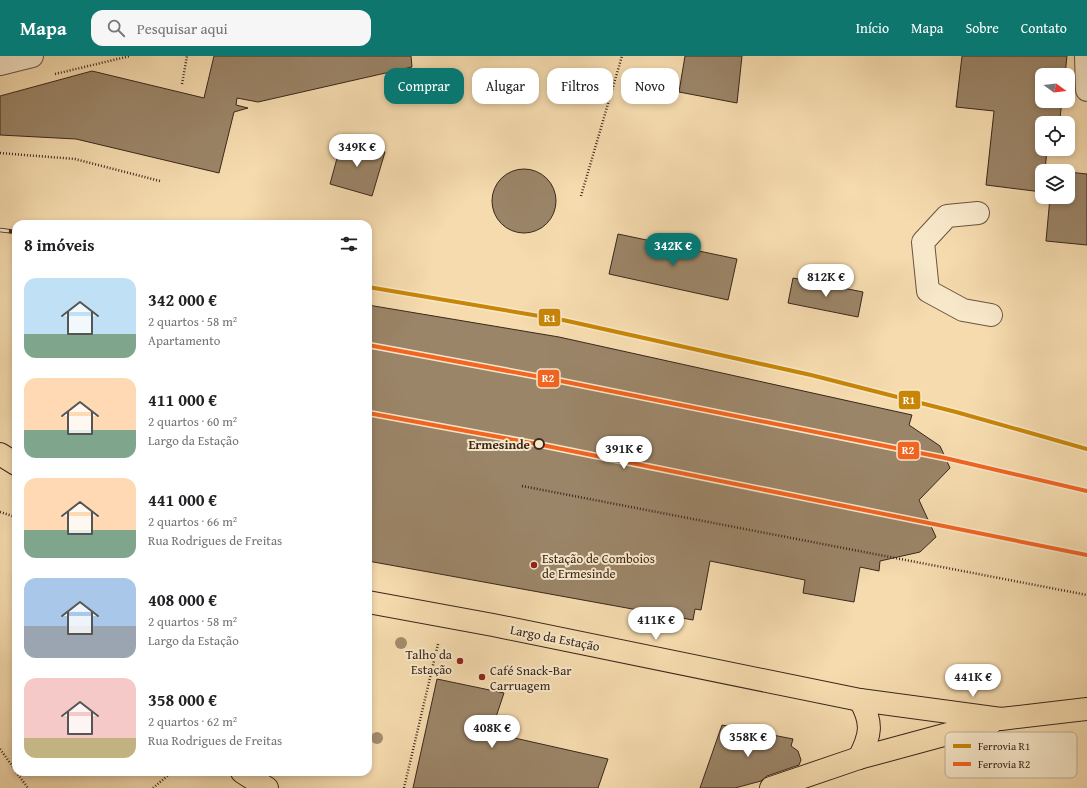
<!DOCTYPE html>
<html lang="pt">
<meta charset="utf-8">
<style>
:root{--surface:#fff;--page:#f6f6f6;--text:#202124;--muted:#757577;--accent:#0f766e}
body{margin:0;font-family:"Gentium Book Plus",serif;background:var(--page);color:var(--text);height:100vh;display:flex;flex-direction:column;font-size:15px;white-space:nowrap}
*{box-sizing:border-box;margin:0}
p{font-size:13px;color:var(--muted)}
.icon{flex:none;width:22px;height:22px;fill:none;stroke:currentColor;stroke-width:2;stroke-linecap:round;stroke-linejoin:round}
.map{position:relative;flex:1;overflow:hidden}
.panel{position:absolute;left:12px;top:164px;width:360px;height:556px;display:flex;flex-direction:column;background:var(--surface);border-radius:12px;box-shadow:0 2px 6px #0003}
.panel>*{flex:none}
.banner{position:absolute;left:384px;top:12px;width:380px;height:36px;display:flex;gap:8px}
.needle{width:26px;rotate:105deg}
.tools{position:absolute;left:1035px;top:12px;display:grid;gap:8px}
.tools a{display:grid;place-items:center;width:40px;height:40px;border-radius:8px;background:var(--surface);box-shadow:0 2px 6px #0003;font-size:20px}
.price{position:absolute;translate:-50% -34px;padding:0 9px;border-radius:14px;background:#fff;color:#222;font-size:13px;line-height:26px;filter:drop-shadow(0 1px 2px #0008)}
.price::after{content:'';position:absolute;left:50%;top:24px;width:12px;height:9px;margin-left:-6px;background:inherit;clip-path:polygon(0 0,100% 0,50% 100%)}
.price.current{background:var(--accent);color:#fff}
ul{padding:0;list-style:none}
li{display:flex;align-items:center;gap:12px;height:100px;padding:0 12px}
li span{display:grid;place-items:center;flex:none;width:112px;height:80px;border-radius:12px;color:#555}
li>.icon{margin-inline-start:auto}
span .icon{width:48px;height:48px;fill:#fffc;stroke-width:1}
li b{font-size:17px}
h2{display:flex;justify-content:space-between;align-items:center;height:48px;padding:0 12px;font-size:17px}
.tag{padding:0 14px;border-radius:12px;background:var(--surface);box-shadow:0 2px 6px #0003;font-size:14px;line-height:36px}
.tag.current{background:var(--accent);color:#fff}
header{display:flex;align-items:center;gap:24px;box-sizing:border-box;height:56px;padding:0 20px;background:var(--accent);color:#fff}
header strong{font-size:19px}
nav{display:flex;gap:22px;margin-inline-start:auto;font-size:14px}
.search{width:280px;height:36px;background:var(--page);display:flex;align-items:center;gap:10px;box-sizing:border-box;padding:0 14px;border-radius:12px;color:var(--muted);font-size:15px}
.map>svg:first-child{display:block}
.building{fill:#9b8568;stroke:#3a271d}
.lines{fill:none;stroke-linecap:round;stroke-linejoin:round}
.minor-casing{stroke:#695441;stroke-width:24}
.major-casing{stroke:#3a271d;stroke-width:24}
.path{stroke:#3a271d;stroke-width:2.5;stroke-dasharray:1 2;stroke-linecap:butt}
.minor{stroke:#f8e8ca;stroke-width:22}
.major{stroke:#f5dbae;stroke-width:22}
.rail-casing{stroke:#3a271d;stroke-width:4.5}
.rail{stroke:#f8e8ca;stroke-width:3;stroke-dasharray:9;stroke-linecap:butt}
.rail-1-casing{stroke:#f8e8ca;stroke-width:7}
.rail-2-casing{stroke:#f8e8ca;stroke-width:7}
.rail-1{stroke:#c88607;stroke-width:4}
.rail-2{stroke:#f26522;stroke-width:4}
.tree{fill:#a48c6f}
.stop-dot{fill:#f8e8ca;stroke:#3a271d;stroke-width:2}
.poi-dot{fill:#8f2418;stroke:#f8e8ca;stroke-width:1.5}
.labels{text-anchor:middle;dominant-baseline:central;stroke-width:4;stroke-linejoin:round;paint-order:stroke}
.stop-label{font-size:13px;font-weight:bold;fill:#3a271d;stroke:#f8e8ca;text-anchor:end}
.poi-label{font-size:13px;fill:#3a271d;stroke:#f8e8ca;text-anchor:start}
.street-label{font-size:13px;fill:#3a271d;stroke:#f8e8ca}
.key{fill:#f8e8ca;stroke:#bfae96;stroke-width:1}
.key-label{font-size:11px;fill:#3a271d}
.line-badge{stroke:#f8e8ca;stroke-width:1.5}
.badge-label{font-size:11px;text-anchor:middle;font-weight:bold;fill:#fff}
</style>
<header>
<strong>Mapa</strong>
<div class="search"><svg class="icon" aria-label="search" viewBox="0 0 24 24"><circle cx="10" cy="10" r="6"/><path d="M15 15l6 6"/></svg>Pesquisar aqui</div>
<nav><a>Início</a><a>Mapa</a><a>Sobre</a><a>Contato</a></nav>
</header>
<div class="map">
<svg width="1087" height="732" viewBox="0 0 1087 732">
<rect width="100%" height="100%" fill="#f5dbae"/>
<filter id="stains"><feTurbulence type="fractalNoise" baseFrequency=".005" numOctaves="4"/><feColorMatrix values="0 0 0 0 .2 0 0 0 0 .09 0 0 0 0 .02 0 0 0 .5 -.17"/></filter>
<radialGradient id="worn" r=".72"><stop offset=".6" stop-color="#630" stop-opacity="0"/><stop offset="1" stop-color="#630" stop-opacity=".3"/></radialGradient>
<g class="building">
<path d="M 214,0 L 411,0 L 412,11 L 258,46 L 237,42 L 236,49 L 248,52 L 234,56 L 219,117 L 76,83 L 0,79 L 0,40 L 92,15 L 204,42 Z"/>
<path d="M 685,0 L 742,0 L 737,47 L 679,36 Z"/>
<path d="M 962,0 L 1067,0 L 1065,19 L 1042,19 L 1042,45 L 1062,45 L 1060,62 L 1051,62 L 1050,67 L 1042,67 L 1042,93 L 1047,93 L 1045,115 L 1042,115 L 1042,136 L 986,129 L 994,55 L 956,51 Z"/>
<path d="M 342,84 L 385,96 L 372,140 L 330,128 Z"/>
<circle cx="524" cy="145" r="32"/>
<path d="M 1068,116 L 1087,118 L 1087,189 L 1046,185 L 1050,141 L 1068,141 Z"/>
<path d="M 618,178 L 737,203 L 728,244 L 609,218 Z"/>
<path d="M 793,222 L 863,236 L 858,261 L 788,247 Z"/>
<path d="M 368,249 L 559,281 L 912,359 L 909,369 L 940,390 L 950,412 L 919,444 L 936,481 L 920,496 L 880,505 L 879,515 L 860,511 L 854,546 L 803,537 L 805,524 L 710,505 L 701,554 L 695,553 L 693,564 L 368,505 Z"/>
<path d="M 437,623 L 504,637 L 495,664 L 514,668 L 510,681 L 608,703 L 598,732 L 413,732 Z"/>
<path d="M 722,669 L 793,683 L 791,690 L 798,695 L 801,704 L 799,709 L 767,720 L 761,725 L 735,732 L 700,732 Z"/>
</g>
<g class="lines">
<defs>
<g id="minor">
<path d="M 1086,0 L 1087,34"/>
<path d="M 0,8 L 32,0"/>
<path d="M 978,157 L 947,160 L 923,186 L 928,235 L 963,254 L 991,259"/>
</g>
<g id="major">
<path d="M 0,398 L 16,408"/>
<path d="M 368,546 L 493,569 L 860,644 L 1001,663 L 1087,653"/>
<path d="M 859,702 C 871,679 873,667 860,644"/>
<path d="M 242,716 L 267,732"/>
<path d="M 771,732 L 859,702 L 992,666"/>
</g>
</defs>
<use href="#minor" class="minor-casing"/>
<use href="#major" class="major-casing"/>
<g class="path">
<path d="M 55,18 L 130,0"/>
<path d="M 182,28 L 187,0"/>
<path d="M 0,97 L 75,103 L 160,125"/>
<path d="M 581,140 L 622,0"/>
<path d="M 522,430 L 1087,539"/>
<path d="M 0,456 L 16,461"/>
<path d="M 0,693 L 16,715"/>
<path d="M 16,716 L 28,732"/>
<path d="M 153,732 L 172,716"/>
<path d="M 404,732 L 438,588"/>
</g>
<use href="#minor" class="minor"/>
<use href="#major" class="major"/>
<defs>
<g id="rail">
<path d="M 0,174 L 16,176"/>
<path d="M 368,231 L 563,264 L 811,319 L 956,356 L 1087,393"/>
</g>
</defs>
<use href="#rail" class="rail-casing"/>
<use href="#rail" class="rail"/>
<defs>
<path id="rail-1" d="M 368,231 L 563,264 L 811,319 L 956,356 L 1087,393"/>
<g id="rail-2">
<path d="M 368,289 L 551,323 L 945,402 L 1087,435"/>
<path d="M 368,357 L 537,388 L 1087,499"/>
</g>
</defs>
<use href="#rail-1" class="rail-1-casing"/>
<use href="#rail-2" class="rail-2-casing"/>
<use href="#rail-1" class="rail-1"/>
<use href="#rail-2" class="rail-2"/>
</g>
<g class="tree">
<circle cx="401" cy="587" r="6"/>
<circle cx="377" cy="682" r="6"/>
</g>
<circle class="stop-dot" cx="539" cy="388" r="5"/>
<g class="poi-dot">
<circle cx="534" cy="509" r="4"/>
<circle cx="460" cy="605" r="4"/>
<circle cx="482" cy="621" r="4"/>
</g>
<g class="labels">
<g class="stop-label">
<text x="530" y="388">Ermesinde</text>
</g>
<g class="poi-label">
<text x="542" y="502">Estação de Comboios<tspan x="542" dy="15">de Ermesinde</tspan></text>
<text x="452" y="598" text-anchor="end">Talho da<tspan x="452" dy="15">Estação</tspan></text>
<text x="490" y="614">Café Snack-Bar<tspan x="490" dy="15">Carruagem</tspan></text>
</g>
<g class="street-label">
<text transform="translate(555 582) rotate(11)">Largo da Estação</text>
</g>
</g>
<rect x="945" y="676" width="132" height="46" rx="6" class="key"/>
<rect x="953" y="688" width="18" height="4" fill="#c88607"/>
<rect x="953" y="706" width="18" height="4" fill="#f26522"/>
<g class="key-label">
<text x="978" y="694">Ferrovia R1</text>
<text x="978" y="712">Ferrovia R2</text>
</g>
<g class="line-badge">
<rect x="538" y="252" width="23" height="19" rx="4" fill="#c88607"/>
<rect x="537" y="313" width="23" height="19" rx="4" fill="#f26522"/>
<rect x="898" y="334" width="23" height="20" rx="4" fill="#c88607"/>
<rect x="897" y="385" width="23" height="19" rx="4" fill="#f26522"/>
</g>
<g class="badge-label">
<text x="550" y="266">R1</text>
<text x="548" y="326">R2</text>
<text x="909" y="348">R1</text>
<text x="908" y="398">R2</text>
</g>
<rect width="100%" height="100%" filter="url(#stains)"/>
<rect width="100%" height="100%" fill="url(#worn)"/>
</svg>
<div class="tools">
<a><svg class="needle" viewBox="-14 -14 28 28"><path d="M0-13l5 13h-10z" fill="#e53935"/><path d="M0 13l5-13h-10z" fill="#757577"/></svg></a>
<a><svg class="icon" aria-label="locate" viewBox="0 0 24 24"><circle cx="12" cy="12" r="6"/><path d="M12 2v4M12 18v4M2 12h4M18 12h4"/></svg></a>
<a><svg class="icon" aria-label="layers" viewBox="0 0 24 24"><path d="M12 4l9 5-9 5-9-5zM3 14l9 5 9-5"/></svg></a>
</div>
<b class="price" style="left:357px;top:112px">349K €</b>
<b class="price current" style="left:673px;top:211px">342K €</b>
<b class="price" style="left:826px;top:242px">812K €</b>
<b class="price" style="left:624px;top:414px">391K €</b>
<b class="price" style="left:656px;top:585px">411K €</b>
<b class="price" style="left:973px;top:642px">441K €</b>
<b class="price" style="left:492px;top:693px">408K €</b>
<b class="price" style="left:748px;top:702px">358K €</b>
<div class="banner">
<a class="tag current">Comprar</a>
<a class="tag">Alugar</a>
<a class="tag">Filtros</a>
<a class="tag">Novo</a>
</div>
<section class="panel">
<h2>8 imóveis<svg class="icon" aria-label="filters" viewBox="0 0 24 24"><path d="M4 7h16M4 17h16"/><circle cx="9" cy="7" r="2"/><circle cx="15" cy="17" r="2"/></svg></h2>
<ul>
<li><span style="background:linear-gradient(#bfe0f5 70%,#7fa58c 0)"><svg class="icon" aria-label="home" viewBox="0 0 24 24"><path d="M3 11l9-7 9 7M6 9v11h12V9"/></svg></span><div><b>342 000 €</b><p>2 quartos · 58 m²</p><p>Apartamento</p></div></li>
<li><span style="background:linear-gradient(#ffd9b3 65%,#7fa58c 0)"><svg class="icon" aria-label="home" viewBox="0 0 24 24"><path d="M3 11l9-7 9 7M6 9v11h12V9"/></svg></span><div><b>411 000 €</b><p>2 quartos · 60 m²</p><p>Largo da Estação</p></div></li>
<li><span style="background:linear-gradient(#ffd9b3 65%,#7fa58c 0)"><svg class="icon" aria-label="home" viewBox="0 0 24 24"><path d="M3 11l9-7 9 7M6 9v11h12V9"/></svg></span><div><b>441 000 €</b><p>2 quartos · 66 m²</p><p>Rua Rodrigues de Freitas</p></div></li>
<li><span style="background:linear-gradient(#a9c7e8 60%,#9aa5b1 0)"><svg class="icon" aria-label="home" viewBox="0 0 24 24"><path d="M3 11l9-7 9 7M6 9v11h12V9"/></svg></span><div><b>408 000 €</b><p>2 quartos · 58 m²</p><p>Largo da Estação</p></div></li>
<li><span style="background:linear-gradient(#f6c9c9 75%,#c2b280 0)"><svg class="icon" aria-label="home" viewBox="0 0 24 24"><path d="M3 11l9-7 9 7M6 9v11h12V9"/></svg></span><div><b>358 000 €</b><p>2 quartos · 62 m²</p><p>Rua Rodrigues de Freitas</p></div></li>
</ul>
</section>
</div>
